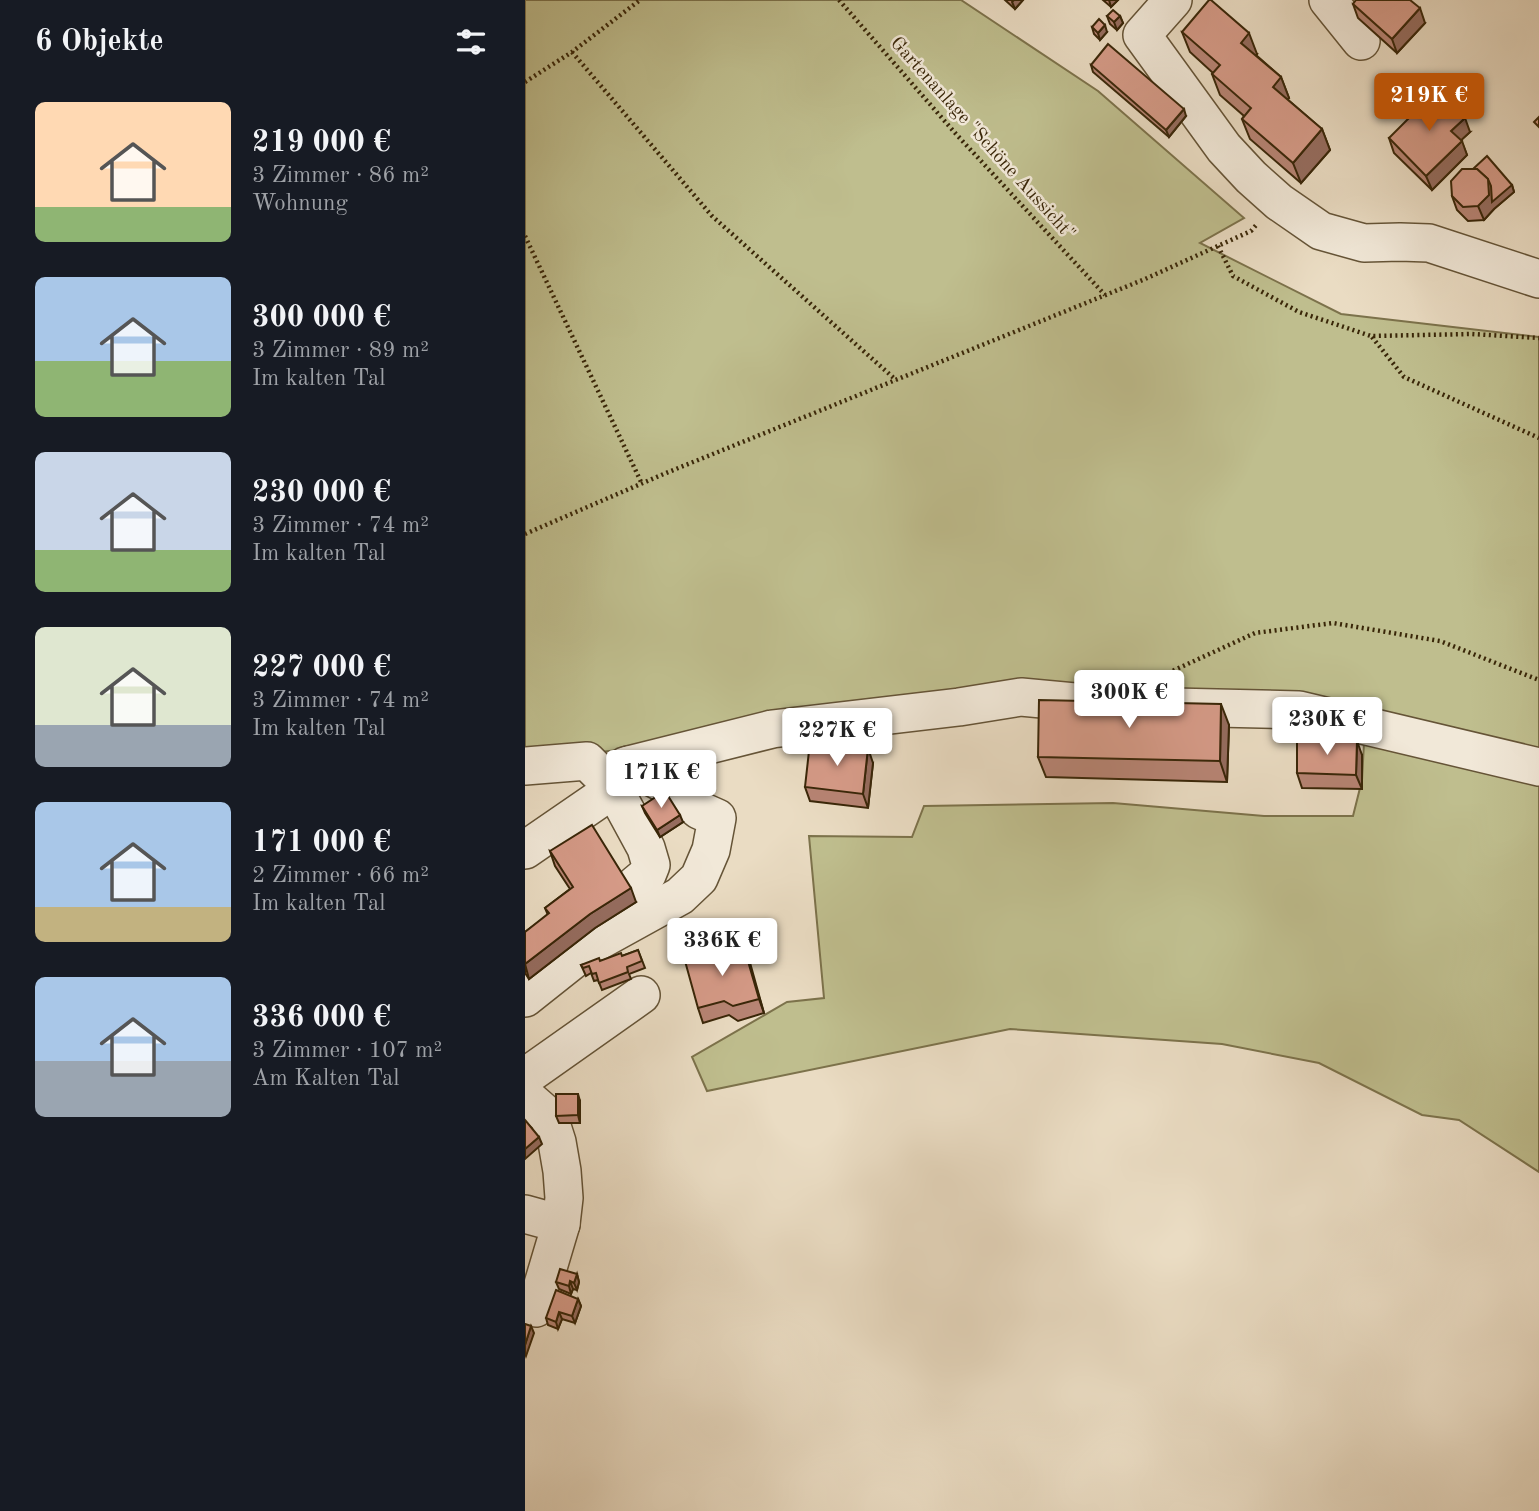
<!DOCTYPE html>
<html lang="de">
<meta charset="utf-8">
<style>
:root{--surface:#171b24;--page:#20242c;--text:#f1f3f6;--muted:#9ea1a6;--accent:#b45309}
body{margin:0;font-family:"Old Standard TT",serif;background:var(--page);color:var(--text);height:100vh;display:flex;flex-direction:column;font-size:26px;white-space:nowrap}
*{box-sizing:border-box;margin:0}
p{font-size:23px;color:var(--muted)}
.icon{flex:none;width:38px;height:38px;fill:none;stroke:currentColor;stroke-width:2;stroke-linecap:round;stroke-linejoin:round}
.map{position:relative;flex:1;overflow:hidden}
.details{display:flex;flex-direction:column;background:var(--surface);width:525px}
.details>*{flex:none}
.price{position:absolute;translate:-50% -60px;padding:0 16px;border-radius:7px;background:#fff;color:#222;font-size:23px;line-height:46px;filter:drop-shadow(0 2px 4px #0008)}
.price::after{content:'';position:absolute;left:50%;top:42px;width:21px;height:16px;margin-left:-10px;background:inherit;clip-path:polygon(0 0,100% 0,50% 100%)}
.price.on{background:var(--accent);color:#fff}
ul{padding:0;list-style:none}
li{display:flex;align-items:center;gap:21px;height:175px;padding:0 35px}
li span{display:grid;place-items:center;flex:none;width:196px;height:140px;border-radius:10px;color:#555}
li>.icon{margin-inline-start:auto}
span .icon{width:84px;height:84px;fill:#fffc;stroke-width:1}
li b{font-size:30px}
h2{display:flex;justify-content:space-between;align-items:center;height:84px;padding:0 35px;font-size:30px}
main{display:flex;flex:1;min-height:0}
.map>svg:first-child{display:block}
.green{fill:#bfbe8e;stroke:#7c724b;stroke-width:2}
.lines{fill:none;stroke-linecap:round;stroke-linejoin:round}
.minor-casing{stroke:#655437;stroke-width:40}
.path{stroke:#392608;stroke-width:4.5;stroke-dasharray:2 3.5;stroke-linecap:butt}
.minor{stroke:#f1e8d8;stroke-width:37}
.wall{fill:#b78474;stroke:#392608;stroke-width:2}
.shaded-wall{fill:#956c5e;stroke:#392608;stroke-width:2}
.building{fill:#d59a87;stroke:#392608;stroke-width:2}
.labels{text-anchor:middle;dominant-baseline:central;stroke-width:5;stroke-linejoin:round;paint-order:stroke}
.street-label{font-size:19px;fill:#392608;stroke:#f1e8d8}
</style>
<main>
<section class="details">
<h2>6 Objekte<svg class="icon" aria-label="filters" viewBox="0 0 24 24"><path d="M4 7h16M4 17h16"/><circle cx="9" cy="7" r="2"/><circle cx="15" cy="17" r="2"/></svg></h2>
<ul>
<li><span style="background:linear-gradient(#ffd9b3 75%,#8fb573 0)"><svg class="icon" aria-label="home" viewBox="0 0 24 24"><path d="M3 11l9-7 9 7M6 9v11h12V9"/></svg></span><div><b>219 000 €</b><p>3 Zimmer · 86 m²</p><p>Wohnung</p></div></li>
<li><span style="background:linear-gradient(#a9c7e8 60%,#8fb573 0)"><svg class="icon" aria-label="home" viewBox="0 0 24 24"><path d="M3 11l9-7 9 7M6 9v11h12V9"/></svg></span><div><b>300 000 €</b><p>3 Zimmer · 89 m²</p><p>Im kalten Tal</p></div></li>
<li><span style="background:linear-gradient(#c9d6e8 70%,#8fb573 0)"><svg class="icon" aria-label="home" viewBox="0 0 24 24"><path d="M3 11l9-7 9 7M6 9v11h12V9"/></svg></span><div><b>230 000 €</b><p>3 Zimmer · 74 m²</p><p>Im kalten Tal</p></div></li>
<li><span style="background:linear-gradient(#dfe7d0 70%,#9aa5b1 0)"><svg class="icon" aria-label="home" viewBox="0 0 24 24"><path d="M3 11l9-7 9 7M6 9v11h12V9"/></svg></span><div><b>227 000 €</b><p>3 Zimmer · 74 m²</p><p>Im kalten Tal</p></div></li>
<li><span style="background:linear-gradient(#a9c7e8 75%,#c2b280 0)"><svg class="icon" aria-label="home" viewBox="0 0 24 24"><path d="M3 11l9-7 9 7M6 9v11h12V9"/></svg></span><div><b>171 000 €</b><p>2 Zimmer · 66 m²</p><p>Im kalten Tal</p></div></li>
<li><span style="background:linear-gradient(#a9c7e8 60%,#9aa5b1 0)"><svg class="icon" aria-label="home" viewBox="0 0 24 24"><path d="M3 11l9-7 9 7M6 9v11h12V9"/></svg></span><div><b>336 000 €</b><p>3 Zimmer · 107 m²</p><p>Am Kalten Tal</p></div></li>
</ul>
</section>
<div class="map">
<svg width="1014" height="1511" viewBox="0 0 1014 1511">
<rect width="100%" height="100%" fill="#eadcc3"/>
<filter id="stains"><feTurbulence type="fractalNoise" baseFrequency=".00286" numOctaves="4"/><feColorMatrix values="0 0 0 0 .2 0 0 0 0 .09 0 0 0 0 .02 0 0 0 .5 -.17"/></filter>
<radialGradient id="worn" r=".72"><stop offset=".6" stop-color="#630" stop-opacity="0"/><stop offset="1" stop-color="#630" stop-opacity=".3"/></radialGradient>
<path class="green" d="M 0,0 L 436,0 L 573,91 L 719,218 L 675,243 L 816,314 L 1014,337 L 1014,1172 L 934,1120 L 897,1115 L 794,1063 L 697,1044 L 485,1029 L 182,1091 L 167,1057 L 262,1002 L 299,998 L 284,836 L 387,837 L 399,806 L 588,803 L 739,816 L 828,816 L 837,780 L 840,724 L 468,700 L 177,740 L 0,761 Z"/>
<g class="lines">
<defs>
<g id="minor">
<path d="M 648,0 L 617,35 L 699,148 L 726,177 L 754,202 L 796,231 L 839,243 L 875,242 L 904,243 L 1014,279"/>
<path d="M 803,0 L 836,41"/>
<path d="M 648,707 L 774,710 L 1014,767"/>
<path d="M 0,766 L 62,761 L 81,780 L 80,795 L 0,850"/>
<path d="M 83,778 L 121,848 L 126,865 L 122,875 L 110,885"/>
<path d="M 81,780 L 100,766 L 247,729 L 434,707 L 496,697 L 582,705"/>
<path d="M 0,998 L 68,944 L 155,896 L 174,878 L 186,850 L 192,818 L 174,810 L 158,797 L 151,790 L 104,765"/>
<path d="M 0,1077 L 116,995"/>
<path d="M 0,1096 L 24,1117 L 32,1142 L 37,1171 L 39,1198 L 36,1224 L 0,1214"/>
<path d="M 11,1308 L 36,1224"/>
</g>
</defs>
<use href="#minor" class="minor-casing"/>
<g class="path">
<path d="M 314,0 L 431,134 L 580,295"/>
<path d="M 47,52 L 187,216 L 371,380"/>
<path d="M 0,82 L 47,52 L 115,0"/>
<path d="M 0,236 L 117,484"/>
<path d="M 693,246 L 708,276 L 774,312 L 846,336 L 947,334 L 1014,338"/>
<path d="M 847,337 L 879,377 L 1014,438"/>
<path d="M 0,534 L 141,473 L 620,279 L 726,231 L 733,223"/>
<path d="M 643,673 L 730,633 L 808,623 L 915,641 L 1014,680"/>
<path d="M 609,691 L 626,682"/>
</g>
<use href="#minor" class="minor"/>
</g>
<g class="wall">
<path d="M 480,0 L 498,0 L 490,9 Z"/>
<path d="M 578,0 L 593,0 L 586,7 Z"/>
<path d="M 828,4 L 900,23 L 872,53 L 833,18 Z"/>
<path d="M 582,16 L 595,16 L 598,23 L 592,30 L 585,24 Z"/>
<path d="M 567,27 L 582,32 L 575,40 L 569,34 Z"/>
<path d="M 657,32 L 732,54 L 731,55 L 756,77 L 764,98 L 762,99 L 797,129 L 805,150 L 776,183 L 725,139 L 717,119 L 719,116 L 695,95 L 687,74 L 688,73 L 665,52 Z"/>
<path d="M 566,65 L 661,116 L 644,137 L 568,72 Z"/>
<path d="M 945,132 L 936,140 L 942,155 L 907,190 L 869,153 L 864,138 Z"/>
<path d="M 987,185 L 989,192 L 969,209 L 959,220 L 943,221 L 932,210 L 927,196 Z"/>
<path d="M 704,725 L 702,782 L 521,777 L 513,757 Z"/>
<path d="M 837,755 L 837,789 L 777,788 L 772,773 Z"/>
<path d="M 348,763 L 343,808 L 285,801 L 280,787 Z"/>
<path d="M 117,806 L 158,822 L 135,837 L 120,813 Z"/>
<path d="M 25,851 L 111,902 L 70,928 L 4,979 L 0,973 L 0,932 L 23,915 L 20,908 L 45,889 L 30,866 Z"/>
<path d="M 218,944 L 239,1013 L 213,1021 L 204,1015 L 178,1023 L 173,1008 Z"/>
<path d="M 113,950 L 120,968 L 104,974 L 106,979 L 77,990 L 73,980 L 69,981 L 66,973 L 61,976 L 56,965 L 97,956 Z"/>
<path d="M 55,1101 L 55,1123 L 34,1123 L 31,1116 Z"/>
<path d="M 52,1274 L 54,1282 L 52,1290 L 48,1289 L 46,1294 L 34,1289 L 31,1282 Z"/>
<path d="M 53,1299 L 56,1306 L 50,1323 L 37,1319 L 33,1329 L 23,1325 L 21,1318 Z"/>
</g>
<g class="shaded-wall">
<path d="M 489,0 L 498,0 L 490,9 L 487,2 Z"/>
<path d="M 584,0 L 593,0 L 586,7 Z"/>
<path d="M 895,8 L 900,23 L 872,53 L 867,39 Z"/>
<path d="M 595,16 L 598,23 L 592,30 L 589,22 Z"/>
<path d="M 580,25 L 582,32 L 575,40 L 573,33 Z"/>
<path d="M 724,33 L 732,54 L 724,63 L 716,43 Z"/>
<path d="M 756,77 L 764,98 L 755,107 L 748,87 Z"/>
<path d="M 659,109 L 661,116 L 644,137 L 641,130 Z"/>
<path d="M 940,118 L 945,132 L 931,145 L 926,131 Z"/>
<path d="M 797,129 L 805,150 L 776,183 L 768,163 Z"/>
<path d="M 937,141 L 942,155 L 907,190 L 901,176 Z"/>
<path d="M 963,179 L 987,185 L 989,192 L 969,209 L 959,220 L 953,206 Z"/>
<path d="M 696,704 L 704,725 L 702,782 L 695,761 Z"/>
<path d="M 832,741 L 837,755 L 837,789 L 831,775 Z"/>
<path d="M 343,748 L 348,763 L 343,808 L 338,794 Z"/>
<path d="M 155,815 L 158,822 L 135,837 L 132,830 Z"/>
<path d="M 106,888 L 111,902 L 70,928 L 4,979 L 0,964 L 65,914 Z"/>
<path d="M 218,944 L 224,959 L 239,1013 L 234,999 Z"/>
<path d="M 53,1094 L 55,1101 L 55,1123 L 53,1115 Z"/>
<path d="M 14,1137 L 17,1144 L 0,1159 L 0,1149 Z"/>
<path d="M 52,1274 L 54,1282 L 52,1290 L 49,1283 Z"/>
<path d="M 45,1281 L 48,1289 L 46,1294 L 44,1286 Z"/>
<path d="M 53,1299 L 56,1306 L 50,1323 L 47,1316 Z"/>
<path d="M 34,1312 L 37,1319 L 33,1329 L 31,1322 Z"/>
<path d="M 6,1326 L 9,1333 L 1,1356 L 0,1353 L 0,1345 Z"/>
</g>
<g class="building">
<path d="M 684,0 L 686,0 L 724,33 L 716,43 L 756,77 L 748,87 L 797,129 L 768,163 L 717,119 L 726,108 L 687,74 L 695,65 L 657,32 Z"/>
<path d="M 831,0 L 885,0 L 895,8 L 867,39 L 828,4 Z"/>
<path d="M 588,10 L 595,16 L 589,22 L 582,16 Z"/>
<path d="M 574,19 L 580,25 L 573,33 L 567,27 Z"/>
<path d="M 583,44 L 659,109 L 641,130 L 566,65 Z"/>
<path d="M 912,90 L 940,118 L 926,131 L 937,141 L 901,176 L 864,138 Z"/>
<path d="M 1014,117 L 1014,127 L 1009,122 Z"/>
<path d="M 962,156 L 987,185 L 967,202 L 966,186 L 963,179 L 952,169 L 948,169 Z"/>
<path d="M 937,169 L 952,169 L 963,179 L 964,195 L 953,206 L 938,207 L 927,196 L 926,181 Z"/>
<path d="M 514,700 L 696,704 L 695,761 L 513,757 Z"/>
<path d="M 772,740 L 832,741 L 831,775 L 772,773 Z"/>
<path d="M 285,742 L 343,748 L 338,794 L 280,787 Z"/>
<path d="M 140,791 L 155,815 L 132,830 L 117,806 Z"/>
<path d="M 67,825 L 106,888 L 65,914 L 0,964 L 0,932 L 24,913 L 20,908 L 48,887 L 25,851 Z"/>
<path d="M 218,944 L 234,999 L 208,1006 L 199,1001 L 173,1008 L 160,961 Z"/>
<path d="M 113,950 L 117,961 L 102,967 L 103,972 L 74,983 L 71,973 L 67,974 L 64,966 L 58,968 L 56,965 L 74,958 L 75,961 L 96,953 L 97,956 Z"/>
<path d="M 31,1094 L 53,1094 L 53,1115 L 31,1116 Z"/>
<path d="M 0,1120 L 14,1137 L 0,1149 Z"/>
<path d="M 35,1269 L 52,1274 L 49,1283 L 45,1281 L 44,1286 L 31,1282 Z"/>
<path d="M 31,1290 L 53,1299 L 47,1316 L 34,1312 L 31,1322 L 21,1318 Z"/>
<path d="M 0,1324 L 6,1326 L 0,1345 Z"/>
</g>
<g class="labels">
<g class="street-label">
<text transform="translate(457 139) rotate(48)">Gartenanlage "Schöne Aussicht"</text>
</g>
</g>
<rect width="100%" height="100%" filter="url(#stains)"/>
<rect width="100%" height="100%" fill="url(#worn)"/>
</svg>
<b class="price on" style="left:904px;top:133px">219K €</b>
<b class="price" style="left:604px;top:730px">300K €</b>
<b class="price" style="left:802px;top:757px">230K €</b>
<b class="price" style="left:312px;top:768px">227K €</b>
<b class="price" style="left:136px;top:810px">171K €</b>
<b class="price" style="left:197px;top:978px">336K €</b>
</div>
</main>
